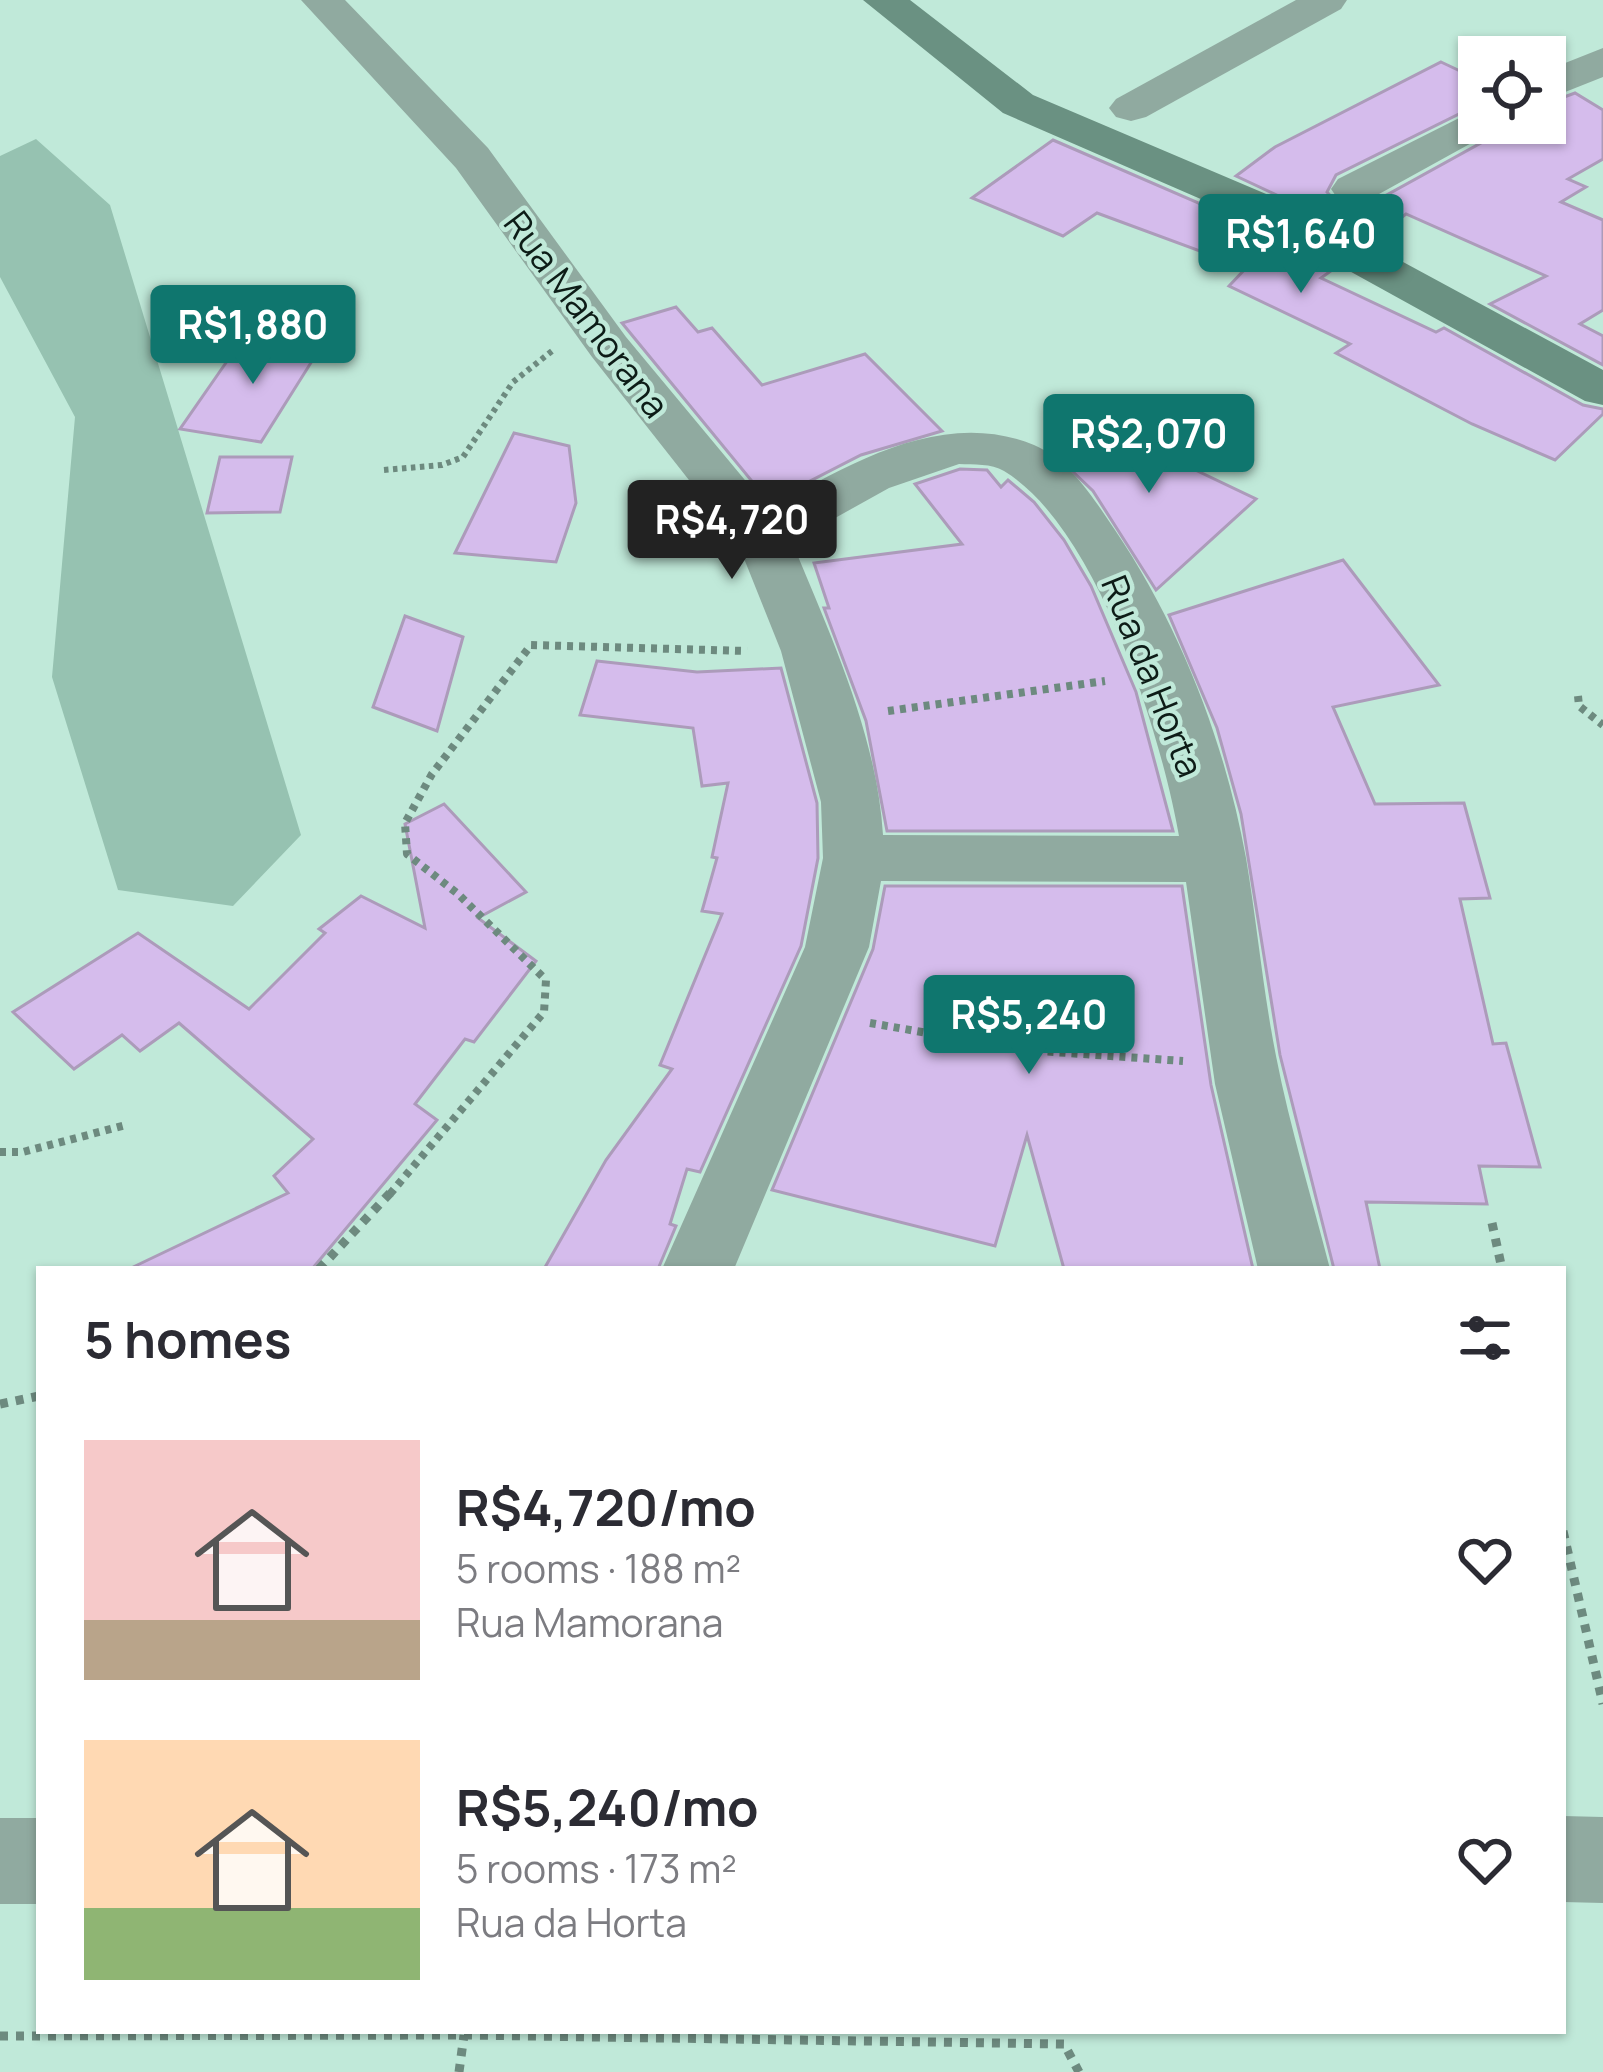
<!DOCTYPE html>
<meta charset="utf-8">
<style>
:root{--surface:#fff;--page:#f7f7f7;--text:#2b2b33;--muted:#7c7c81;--accent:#0f766e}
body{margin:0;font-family:Manrope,sans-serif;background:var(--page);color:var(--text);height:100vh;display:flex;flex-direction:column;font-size:45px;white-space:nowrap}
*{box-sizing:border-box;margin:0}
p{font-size:39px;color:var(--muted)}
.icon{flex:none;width:66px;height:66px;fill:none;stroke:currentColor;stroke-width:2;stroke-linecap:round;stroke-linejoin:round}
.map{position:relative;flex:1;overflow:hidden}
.drawer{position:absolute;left:36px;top:1266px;width:1530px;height:768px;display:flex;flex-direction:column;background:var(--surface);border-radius:0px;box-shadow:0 3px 9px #0004}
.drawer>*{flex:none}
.controls{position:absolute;left:1458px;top:36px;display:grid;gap:24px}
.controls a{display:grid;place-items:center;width:108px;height:108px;border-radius:0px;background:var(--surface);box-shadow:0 3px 9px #0004;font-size:60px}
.price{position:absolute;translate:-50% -102px;padding:0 27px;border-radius:12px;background:var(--accent);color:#fff;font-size:39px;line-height:78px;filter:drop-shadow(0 3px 6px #0008)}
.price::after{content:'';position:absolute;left:50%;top:72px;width:36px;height:27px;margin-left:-18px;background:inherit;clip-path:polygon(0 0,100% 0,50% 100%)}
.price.current{background:#222;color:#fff}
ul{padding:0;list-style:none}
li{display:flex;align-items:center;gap:36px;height:300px;padding:0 48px}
li span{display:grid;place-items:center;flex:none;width:336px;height:240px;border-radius:0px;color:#555}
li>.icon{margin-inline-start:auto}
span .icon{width:144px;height:144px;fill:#fffc;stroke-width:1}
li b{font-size:51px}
h2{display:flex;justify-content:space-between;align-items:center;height:144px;padding:0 48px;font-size:51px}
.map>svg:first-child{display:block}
.green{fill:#96c2b1}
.building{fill:#d5bcec;stroke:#ac9bba;stroke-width:3}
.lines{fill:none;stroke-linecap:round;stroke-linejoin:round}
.path-far2{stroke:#6d8a7f;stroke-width:6;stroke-dasharray:4.5 4.5;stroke-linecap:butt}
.path-far1{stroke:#6d8a7f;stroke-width:8;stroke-dasharray:6 6;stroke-linecap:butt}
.path{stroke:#6d8a7f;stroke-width:9;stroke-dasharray:8 8;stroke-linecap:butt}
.street{fill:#90aaa0;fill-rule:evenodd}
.secondary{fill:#6a9182;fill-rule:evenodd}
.labels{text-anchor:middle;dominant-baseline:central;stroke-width:9;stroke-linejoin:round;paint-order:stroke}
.street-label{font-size:36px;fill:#0d1c17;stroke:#c0e9d9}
</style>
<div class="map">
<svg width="1603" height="2072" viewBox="0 0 1603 2072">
<rect width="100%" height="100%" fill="#c0e9d9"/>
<path class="green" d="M 36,139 L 110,205 L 301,835 L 233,906 L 118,890 L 52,677 L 75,417 L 0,277 L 0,156 Z"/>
<g class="building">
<path d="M 1441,62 L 1479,80 L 1479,104 L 1336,175 L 1327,192 L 1337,203 L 1355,207 L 1372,203 L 1497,134 L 1504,123 L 1545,123 L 1545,104 L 1575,93 L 1603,110 L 1603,159 L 1568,179 L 1586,187 L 1561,202 L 1603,220 L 1603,310 L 1580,324 L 1603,336 L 1603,365 L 1490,304 L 1546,276 L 1406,214 L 1372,240 L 1236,176 L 1275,147 Z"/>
<path d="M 1053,140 L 1284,240 L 1335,268 L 1321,278 L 1436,332 L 1444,328 L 1583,405 L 1603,409 L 1603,414 L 1555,460 L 1472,424 L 1336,353 L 1350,344 L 1229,286 L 1246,268 L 1097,213 L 1063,236 L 972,198 Z"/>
<path d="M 676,307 L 698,332 L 712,328 L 762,385 L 865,354 L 942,431 L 861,455 L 769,502 L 622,323 Z"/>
<path d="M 248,331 L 324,342 L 261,442 L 180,429 Z"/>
<path d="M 1080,415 L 1256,499 L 1156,590 L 1093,491 L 1046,446 Z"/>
<path d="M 514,433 L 569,446 L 576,503 L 556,562 L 455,553 Z"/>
<path d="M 220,457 L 292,457 L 280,512 L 207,513 Z"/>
<path d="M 960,469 L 987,470 L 1001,487 L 1008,480 L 1034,502 L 1064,540 L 1091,586 L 1136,692 L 1173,831 L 887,831 L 866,721 L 824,608 L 829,608 L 814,563 L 962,544 L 915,484 Z"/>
<path d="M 1343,560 L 1439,685 L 1333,707 L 1375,804 L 1464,803 L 1490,898 L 1460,899 L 1493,1044 L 1506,1043 L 1540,1167 L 1479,1166 L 1487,1204 L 1366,1202 L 1380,1269 L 1334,1269 L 1280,1055 L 1241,814 L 1217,728 L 1169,615 Z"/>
<path d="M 405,616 L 463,637 L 437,731 L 373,707 Z"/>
<path d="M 597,661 L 697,672 L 781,668 L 817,803 L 818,858 L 801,946 L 700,1172 L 687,1169 L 670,1224 L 676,1226 L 658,1269 L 544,1269 L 606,1160 L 672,1069 L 660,1065 L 722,914 L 702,911 L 717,858 L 712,857 L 728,783 L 702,786 L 693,728 L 580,715 Z"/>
<path d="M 444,804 L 526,892 L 478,918 L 536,961 L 474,1042 L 465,1039 L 415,1104 L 437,1120 L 312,1269 L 129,1269 L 288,1193 L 274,1176 L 313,1139 L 179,1023 L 140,1051 L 122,1035 L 74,1069 L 13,1012 L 138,933 L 249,1009 L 325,933 L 319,929 L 361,896 L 425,928 L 405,824 Z"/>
<path d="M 885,886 L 1182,886 L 1211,1085 L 1253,1269 L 1064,1269 L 1027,1135 L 995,1246 L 772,1190 L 873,949 Z"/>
</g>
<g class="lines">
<path class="path-far2" d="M 384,470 L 442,465 L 463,457 L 513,382 L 552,351"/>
<g class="path-far1">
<path d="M 1578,696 L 1579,706 L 1603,725"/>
<path d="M 888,711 L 1105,681"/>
<path d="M 870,1023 L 1025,1050 L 1183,1061"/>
<path d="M 0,1152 L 23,1152 L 126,1125"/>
<path d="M 390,1194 L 544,1012 L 546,980 L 458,894 L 407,854 L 405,823 L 432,774 L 531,645 L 747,651"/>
</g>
<g class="path">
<path d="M 1492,1223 L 1502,1269"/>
<path d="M 319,1269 L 392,1191"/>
<path d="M 0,1404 L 39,1396"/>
<path d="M 1563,1531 L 1603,1704"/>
<path d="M 0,2036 L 464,2035 L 1064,2044 L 1079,2072"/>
<path d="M 459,2072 L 464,2035"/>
</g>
<g class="street">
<path d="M 301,0 L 345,0 L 488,148 L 626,337 L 769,509 C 847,465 942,407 1034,445 C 1070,460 1094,499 1115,530 C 1181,628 1225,743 1246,858 C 1257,923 1263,991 1276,1056 C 1290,1128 1312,1198 1330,1269 L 1258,1269 L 1215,1084 L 1186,882 L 881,881 L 869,947 L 734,1269 L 662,1269 L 805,947 L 823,858 L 821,802 L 781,651 L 737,541 L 592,357 L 456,168 ZM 959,464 C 974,465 991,463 1004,471 C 1097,527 1161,734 1179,836 L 883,835 C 877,735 830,634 792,542 L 889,488 Z"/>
<path d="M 1296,0 L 1347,0 L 1341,9 L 1146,117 L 1131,121 L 1116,117 L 1109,108 L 1116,99 Z"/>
<path d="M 1603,48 L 1603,77 L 1545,100 L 1545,71 Z"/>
<path d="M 1479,108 L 1479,123 L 1500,123 L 1495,130 L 1370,199 L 1354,203 L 1338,199 L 1331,189 L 1338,179 Z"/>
<path d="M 1563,1816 L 1603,1817 L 1603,1903 L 1563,1902 Z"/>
<rect x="0" y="1818" width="39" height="86"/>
</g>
<path class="secondary" d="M 863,0 L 910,0 L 1033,95 L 1318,216 L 1603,370 L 1603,405 L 1585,401 L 1286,236 L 1003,113 Z"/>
</g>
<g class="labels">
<g class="street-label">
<text transform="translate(587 314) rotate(53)">Rua Mamorana</text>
<text transform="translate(1153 676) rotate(68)">Rua da Horta</text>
</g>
</g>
</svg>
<div class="controls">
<a><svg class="icon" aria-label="locate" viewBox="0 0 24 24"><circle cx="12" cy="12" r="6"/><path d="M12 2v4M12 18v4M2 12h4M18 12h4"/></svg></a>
</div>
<b class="price" style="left:1301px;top:296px">R$1,640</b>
<b class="price" style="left:253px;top:387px">R$1,880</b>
<b class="price" style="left:1149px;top:496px">R$2,070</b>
<b class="price current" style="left:732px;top:582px">R$4,720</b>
<b class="price" style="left:1029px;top:1077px">R$5,240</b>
<section class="drawer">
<h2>5 homes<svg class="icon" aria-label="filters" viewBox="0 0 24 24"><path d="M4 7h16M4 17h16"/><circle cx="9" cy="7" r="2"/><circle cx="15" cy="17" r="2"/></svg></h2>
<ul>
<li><span style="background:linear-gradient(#f6c9c9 75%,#b9a48a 0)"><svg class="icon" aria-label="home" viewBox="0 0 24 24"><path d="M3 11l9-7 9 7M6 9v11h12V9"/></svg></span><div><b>R$4,720/mo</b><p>5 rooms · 188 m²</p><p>Rua Mamorana</p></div><svg class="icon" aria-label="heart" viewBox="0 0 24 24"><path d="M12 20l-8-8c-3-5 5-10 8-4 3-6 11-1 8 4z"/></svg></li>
<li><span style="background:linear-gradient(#ffd9b3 70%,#8fb573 0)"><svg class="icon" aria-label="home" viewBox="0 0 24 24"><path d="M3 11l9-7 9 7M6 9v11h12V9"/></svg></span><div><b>R$5,240/mo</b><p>5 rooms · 173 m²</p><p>Rua da Horta</p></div><svg class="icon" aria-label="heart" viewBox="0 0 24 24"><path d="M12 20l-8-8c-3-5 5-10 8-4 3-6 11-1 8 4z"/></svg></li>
</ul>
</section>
</div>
